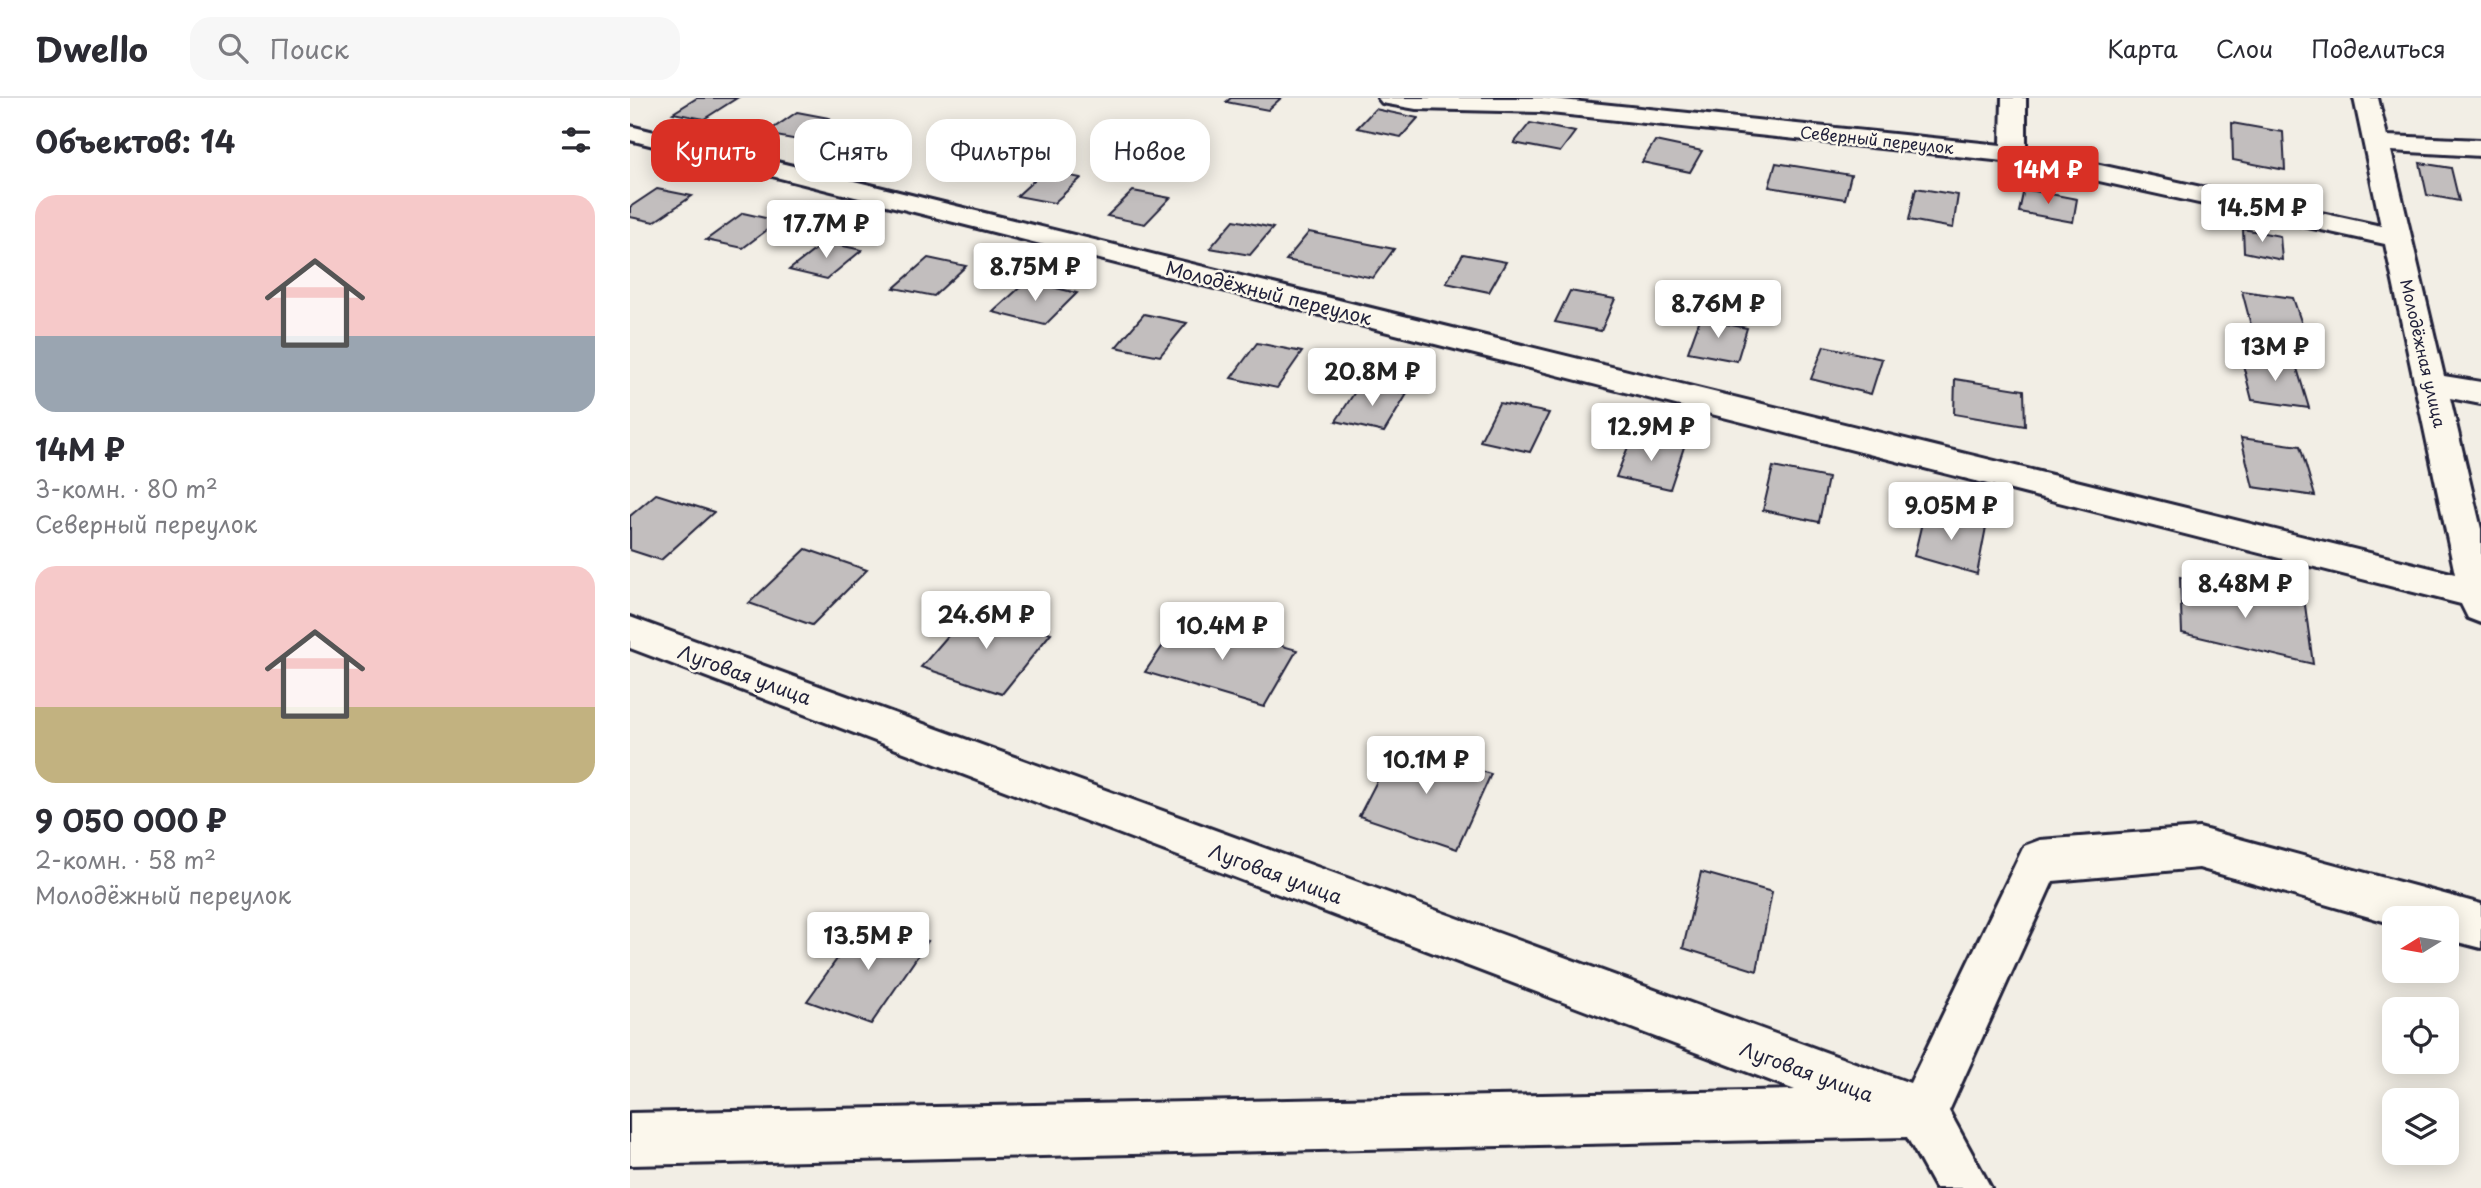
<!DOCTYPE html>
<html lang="ru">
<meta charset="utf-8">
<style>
:root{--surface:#fff;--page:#f7f7f7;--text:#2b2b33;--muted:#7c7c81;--line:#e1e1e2;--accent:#d93025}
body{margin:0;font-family:"Playpen Sans",sans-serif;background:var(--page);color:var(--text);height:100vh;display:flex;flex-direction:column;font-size:26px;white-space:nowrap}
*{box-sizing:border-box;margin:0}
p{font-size:23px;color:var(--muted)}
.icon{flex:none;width:38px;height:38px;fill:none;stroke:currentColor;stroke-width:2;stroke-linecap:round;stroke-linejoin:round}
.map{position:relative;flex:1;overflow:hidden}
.panel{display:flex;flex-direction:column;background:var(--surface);width:630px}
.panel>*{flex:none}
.top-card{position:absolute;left:21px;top:21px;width:665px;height:63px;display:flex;gap:14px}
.needle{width:46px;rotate:259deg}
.buttons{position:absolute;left:1752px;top:808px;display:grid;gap:14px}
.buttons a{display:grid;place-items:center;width:77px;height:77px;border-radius:14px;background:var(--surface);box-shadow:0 4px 18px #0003;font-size:35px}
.price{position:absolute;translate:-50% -60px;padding:0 16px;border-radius:7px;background:#fff;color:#222;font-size:23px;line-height:46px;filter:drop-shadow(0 2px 4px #0008)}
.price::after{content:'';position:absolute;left:50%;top:42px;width:21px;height:16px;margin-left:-10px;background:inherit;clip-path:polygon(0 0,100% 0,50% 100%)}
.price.current{background:var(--accent);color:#fff}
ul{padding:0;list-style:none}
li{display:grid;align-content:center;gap:14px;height:371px;padding:0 35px}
li span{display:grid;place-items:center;height:217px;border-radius:21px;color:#555}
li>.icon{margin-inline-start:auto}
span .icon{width:126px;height:126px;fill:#fffc;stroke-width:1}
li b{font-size:30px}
h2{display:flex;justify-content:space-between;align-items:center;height:84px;padding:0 35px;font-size:30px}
.chip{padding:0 24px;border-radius:21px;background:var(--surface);box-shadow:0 4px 18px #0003;font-size:24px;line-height:63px}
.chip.current{background:var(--accent);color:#fff}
header{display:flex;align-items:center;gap:42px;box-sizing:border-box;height:98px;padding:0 35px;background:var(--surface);border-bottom:2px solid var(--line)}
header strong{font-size:33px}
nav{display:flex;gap:38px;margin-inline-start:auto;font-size:24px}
.search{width:490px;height:63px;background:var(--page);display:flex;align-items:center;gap:18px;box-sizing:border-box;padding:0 24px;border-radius:21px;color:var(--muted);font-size:26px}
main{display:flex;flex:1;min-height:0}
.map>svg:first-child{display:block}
.building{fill:#c2bebe;stroke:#22223b;stroke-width:2}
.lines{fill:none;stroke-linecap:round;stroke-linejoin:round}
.minor-casing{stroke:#22223b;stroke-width:6}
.minor{fill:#fbf7ec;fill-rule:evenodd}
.labels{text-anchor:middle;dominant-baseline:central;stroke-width:5;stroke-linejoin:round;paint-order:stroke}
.far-street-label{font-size:16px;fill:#22223b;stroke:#fbf7ec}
.street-label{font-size:19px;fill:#22223b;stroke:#fbf7ec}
</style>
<header>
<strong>Dwello</strong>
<div class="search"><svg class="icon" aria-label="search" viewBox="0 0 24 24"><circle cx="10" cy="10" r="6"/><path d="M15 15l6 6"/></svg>Поиск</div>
<nav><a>Карта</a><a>Слои</a><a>Поделиться</a></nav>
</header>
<main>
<section class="panel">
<h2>Объектов: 14<svg class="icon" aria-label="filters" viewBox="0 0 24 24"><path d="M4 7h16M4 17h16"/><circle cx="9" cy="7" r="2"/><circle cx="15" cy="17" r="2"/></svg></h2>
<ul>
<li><span style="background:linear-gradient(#f6c9c9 65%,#9aa5b1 0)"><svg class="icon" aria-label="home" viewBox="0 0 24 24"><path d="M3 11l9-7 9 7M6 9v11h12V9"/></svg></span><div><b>14M ₽</b><p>3-комн. · 80 m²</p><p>Северный переулок</p></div></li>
<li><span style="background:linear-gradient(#f6c9c9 65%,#c2b280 0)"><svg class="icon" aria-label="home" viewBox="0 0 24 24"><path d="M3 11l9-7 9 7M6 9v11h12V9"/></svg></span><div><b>9 050 000 ₽</b><p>2-комн. · 58 m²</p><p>Молодёжный переулок</p></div></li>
</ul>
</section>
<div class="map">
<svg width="1851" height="1090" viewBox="0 0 1851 1090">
<rect width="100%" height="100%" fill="#f2eee5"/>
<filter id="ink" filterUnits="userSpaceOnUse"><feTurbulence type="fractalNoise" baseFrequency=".0143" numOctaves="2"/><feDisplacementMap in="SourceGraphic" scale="14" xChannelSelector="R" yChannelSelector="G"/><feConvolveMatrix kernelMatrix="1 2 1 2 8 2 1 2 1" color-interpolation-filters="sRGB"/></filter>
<g filter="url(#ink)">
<g class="building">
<path d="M 67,0 L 107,0 L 74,21 L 43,15 Z"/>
<path d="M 601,0 L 651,0 L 638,12 L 596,4 Z"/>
<path d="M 745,11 L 788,20 L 771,39 L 727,30 Z"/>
<path d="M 167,14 L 199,20 L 168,42 L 135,36 Z"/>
<path d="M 900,25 L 945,34 L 930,54 L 884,45 Z"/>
<path d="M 1602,25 L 1653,34 L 1655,72 L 1603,62 Z"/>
<path d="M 242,34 L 276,40 L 246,63 L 212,57 Z"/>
<path d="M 1025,43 L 1072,53 L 1060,74 L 1012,64 Z"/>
<path d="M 332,44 L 367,51 L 339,74 L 304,68 Z"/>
<path d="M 1146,65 L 1221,77 L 1215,101 L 1139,89 Z"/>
<path d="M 1790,65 L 1821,70 L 1829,103 L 1797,97 Z"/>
<path d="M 414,73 L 451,80 L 424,105 L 387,98 Z"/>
<path d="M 1286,90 L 1328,97 L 1323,130 L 1279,122 Z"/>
<path d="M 27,91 L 62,98 L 24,124 L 0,119 L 0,109 Z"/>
<path d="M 1394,91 L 1447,101 L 1443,124 L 1389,114 Z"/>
<path d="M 503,93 L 540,100 L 515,126 L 477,118 Z"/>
<path d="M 113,115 L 149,123 L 113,150 L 76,142 Z"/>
<path d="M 604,122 L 643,130 L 620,157 L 580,150 Z"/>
<path d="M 1613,131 L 1650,138 L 1652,162 L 1614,154 Z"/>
<path d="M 679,134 L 764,151 L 743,180 L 656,162 Z"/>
<path d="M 195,144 L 232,152 L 197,181 L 159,172 Z"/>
<path d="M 833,156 L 876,164 L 859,194 L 816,185 Z"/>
<path d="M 298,160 L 336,168 L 304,198 L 264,190 Z"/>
<path d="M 397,183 L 447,195 L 415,227 L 363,214 Z"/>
<path d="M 940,193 L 985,201 L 971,233 L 925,224 Z"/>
<path d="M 1612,193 L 1663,200 L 1676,238 L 1622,231 Z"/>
<path d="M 514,216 L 557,225 L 530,258 L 486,249 Z"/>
<path d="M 1070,221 L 1117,230 L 1107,263 L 1058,254 Z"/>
<path d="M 627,245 L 672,254 L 647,290 L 601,280 Z"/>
<path d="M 1194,248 L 1252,261 L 1241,296 L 1181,281 Z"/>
<path d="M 1611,259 L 1666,267 L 1679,310 L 1622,302 Z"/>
<path d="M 1325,281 L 1394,292 L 1395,328 L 1324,316 Z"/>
<path d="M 730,286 L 777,296 L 754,334 L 706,323 Z"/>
<path d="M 869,305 L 919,315 L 900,354 L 850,343 Z"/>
<path d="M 1002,339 L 1054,349 L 1040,391 L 986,379 Z"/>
<path d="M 1611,340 L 1670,348 L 1685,398 L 1623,389 Z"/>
<path d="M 1143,369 L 1198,380 L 1189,424 L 1133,412 Z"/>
<path d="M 26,396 L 84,414 L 31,462 L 0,452 L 0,418 Z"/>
<path d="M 1295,412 L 1356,429 L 1347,476 L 1284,458 Z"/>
<path d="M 176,451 L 237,472 L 182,527 L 119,505 Z"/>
<path d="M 1550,479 L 1675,507 L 1683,566 L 1552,535 Z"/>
<path d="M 342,510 L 421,535 L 372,596 L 291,569 Z"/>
<path d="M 552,520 L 667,552 L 634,609 L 515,574 Z"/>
<path d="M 766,646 L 861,676 L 827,751 L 729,718 Z"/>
<path d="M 1071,774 L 1142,794 L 1127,873 L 1053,850 Z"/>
<path d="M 235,822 L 298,843 L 241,926 L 177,903 Z"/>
</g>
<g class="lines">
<defs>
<g id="minor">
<path d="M 748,0 L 913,0 L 1371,47 L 1372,0 L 1396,0 L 1396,51 L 1751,128 L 1724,0 L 1748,0 L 1757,38 L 1851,42 L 1851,58 L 1761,53 L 1814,278 L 1851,284 L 1851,306 L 1820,300 L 1851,431 L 1851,525 L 1838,520 L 1831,506 L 0,42 L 0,28 L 1825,476 L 1755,146 L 1383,64 L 911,14 L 786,11 L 752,5 Z"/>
<path d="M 0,519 L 1280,985 L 1394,748 L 1410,742 L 1569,730 L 1851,806 L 1851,850 L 1816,841 L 1816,821 L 1764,821 L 1764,826 L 1569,770 L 1423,783 L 1319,1013 L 1361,1090 L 1305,1090 L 1277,1039 L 0,1067 L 0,1015 L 1165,992 L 0,550 Z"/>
</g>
</defs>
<use href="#minor" class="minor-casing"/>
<use href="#minor" class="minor"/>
</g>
</g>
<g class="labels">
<g class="far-street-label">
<text transform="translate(1247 41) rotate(6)">Северный переулок</text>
<text transform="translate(1794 255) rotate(77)">Молодёжная улица</text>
</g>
<g class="street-label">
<text transform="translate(639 194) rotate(14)">Молодёжный переулок</text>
<text transform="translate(115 576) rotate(20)">Луговая улица</text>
<text transform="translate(646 775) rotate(20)">Луговая улица</text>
<text transform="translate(1177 973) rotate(20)">Луговая улица</text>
</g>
</g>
</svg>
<div class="buttons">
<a><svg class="needle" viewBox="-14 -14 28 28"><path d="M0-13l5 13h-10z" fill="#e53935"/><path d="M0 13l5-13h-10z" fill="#7c7c81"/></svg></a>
<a><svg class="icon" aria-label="locate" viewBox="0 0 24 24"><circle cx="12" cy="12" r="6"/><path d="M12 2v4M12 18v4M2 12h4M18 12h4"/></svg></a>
<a><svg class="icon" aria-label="layers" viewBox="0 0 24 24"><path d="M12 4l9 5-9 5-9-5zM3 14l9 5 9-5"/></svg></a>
</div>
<b class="price current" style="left:1418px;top:108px">14M ₽</b>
<b class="price" style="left:1632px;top:146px">14.5M ₽</b>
<b class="price" style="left:196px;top:162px">17.7M ₽</b>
<b class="price" style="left:405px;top:205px">8.75M ₽</b>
<b class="price" style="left:1088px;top:242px">8.76M ₽</b>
<b class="price" style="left:1645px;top:285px">13M ₽</b>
<b class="price" style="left:742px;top:310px">20.8M ₽</b>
<b class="price" style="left:1021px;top:365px">12.9M ₽</b>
<b class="price" style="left:1321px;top:444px">9.05M ₽</b>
<b class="price" style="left:1615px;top:522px">8.48M ₽</b>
<b class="price" style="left:356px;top:553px">24.6M ₽</b>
<b class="price" style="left:592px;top:564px">10.4M ₽</b>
<b class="price" style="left:796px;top:698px">10.1M ₽</b>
<b class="price" style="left:238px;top:874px">13.5M ₽</b>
<div class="top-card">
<a class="chip current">Купить</a>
<a class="chip">Снять</a>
<a class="chip">Фильтры</a>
<a class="chip">Новое</a>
</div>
</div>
</main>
